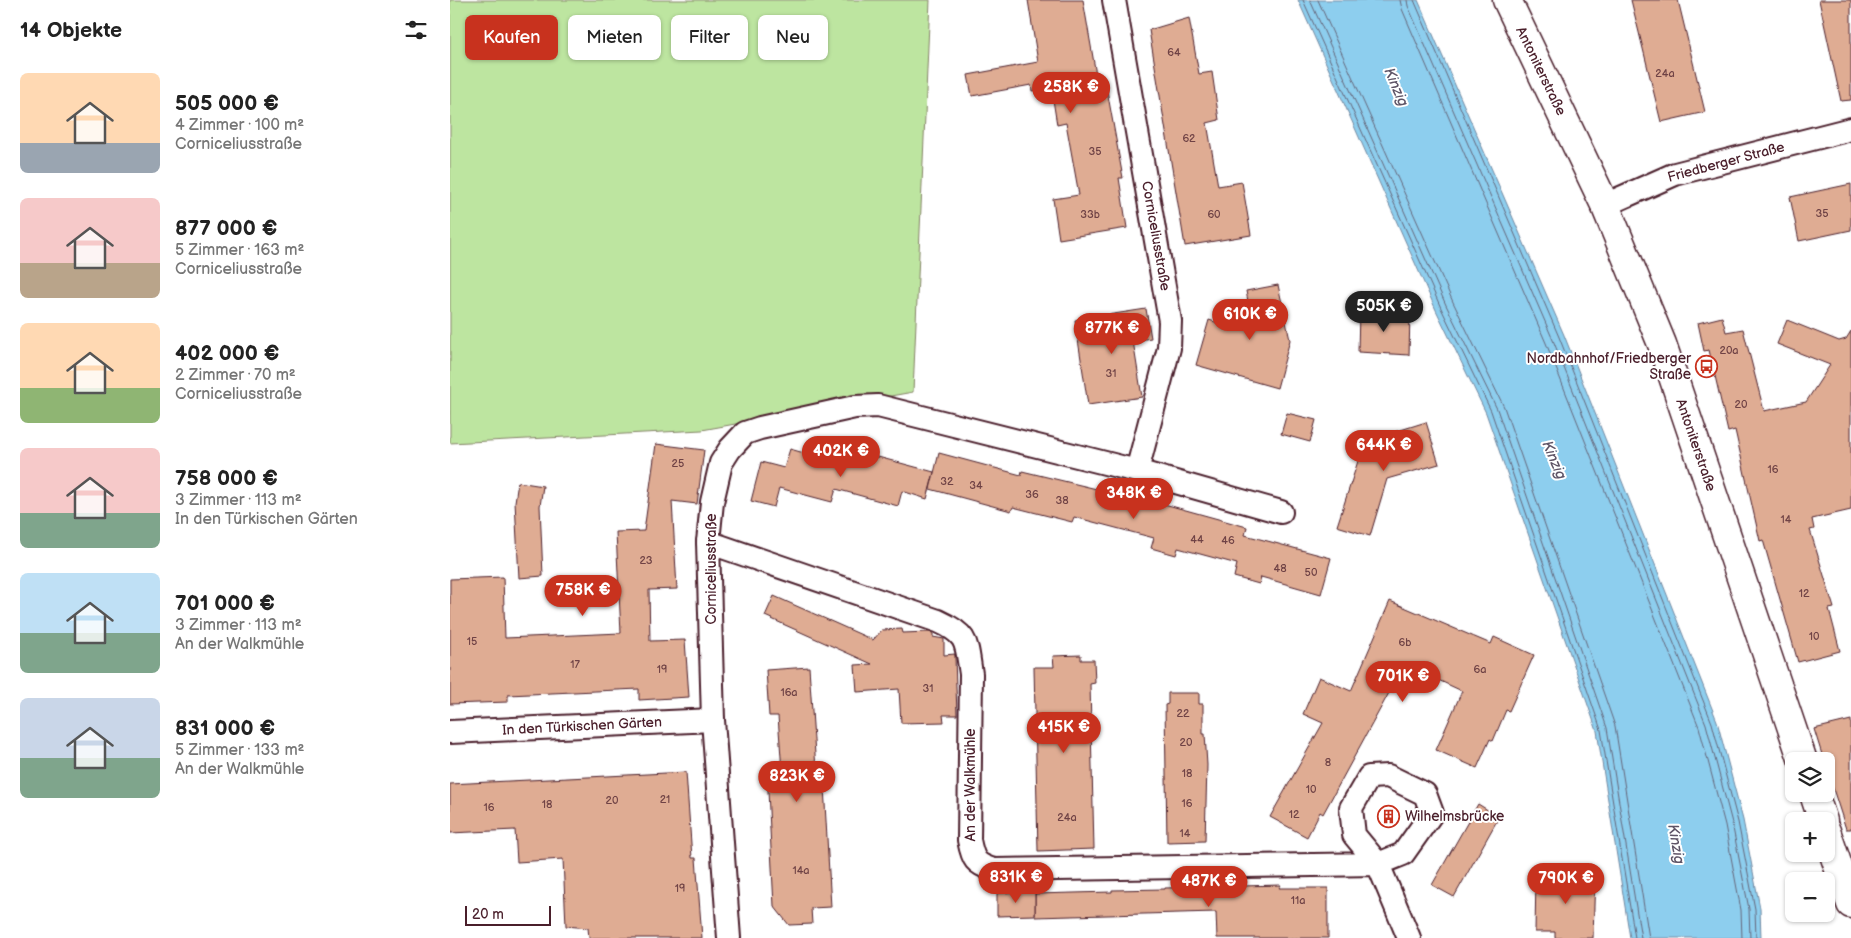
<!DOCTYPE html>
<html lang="de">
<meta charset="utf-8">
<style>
:root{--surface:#fff;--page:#f2f2f2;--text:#222;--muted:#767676;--accent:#c8321e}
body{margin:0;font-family:"Balsamiq Sans",sans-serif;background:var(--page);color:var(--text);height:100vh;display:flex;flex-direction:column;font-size:19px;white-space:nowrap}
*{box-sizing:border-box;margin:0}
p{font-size:16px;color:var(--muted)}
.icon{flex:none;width:28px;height:28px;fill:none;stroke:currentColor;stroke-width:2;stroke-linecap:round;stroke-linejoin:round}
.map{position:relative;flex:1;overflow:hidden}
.drawer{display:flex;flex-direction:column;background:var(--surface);width:450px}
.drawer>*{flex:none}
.top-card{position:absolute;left:15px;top:15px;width:475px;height:45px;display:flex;gap:10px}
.fabs{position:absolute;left:1335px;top:752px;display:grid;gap:10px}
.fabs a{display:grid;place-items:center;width:50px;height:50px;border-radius:8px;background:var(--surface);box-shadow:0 1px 4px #0004;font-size:25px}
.scale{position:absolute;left:15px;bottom:12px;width:86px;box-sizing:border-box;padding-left:5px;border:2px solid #4a1f2b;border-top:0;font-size:14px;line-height:18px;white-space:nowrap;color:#4a1f2b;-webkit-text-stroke:4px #fff;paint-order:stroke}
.price{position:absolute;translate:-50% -42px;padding:0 11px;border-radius:18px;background:var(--accent);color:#fff;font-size:16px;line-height:32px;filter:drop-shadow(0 1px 2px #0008)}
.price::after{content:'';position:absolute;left:50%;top:30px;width:15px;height:11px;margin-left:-8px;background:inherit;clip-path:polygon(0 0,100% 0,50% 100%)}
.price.current{background:#222;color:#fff}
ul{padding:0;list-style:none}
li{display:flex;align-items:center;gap:15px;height:125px;padding:0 20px}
li span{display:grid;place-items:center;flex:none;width:140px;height:100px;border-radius:8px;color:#555}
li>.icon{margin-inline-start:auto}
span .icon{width:60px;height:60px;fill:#fffc;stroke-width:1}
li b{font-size:21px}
h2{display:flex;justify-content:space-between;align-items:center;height:60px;padding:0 20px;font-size:21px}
.pill{padding:0 18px;border-radius:8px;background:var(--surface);box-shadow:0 1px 4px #0004;font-size:18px;line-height:45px}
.pill.current{background:var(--accent);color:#fff}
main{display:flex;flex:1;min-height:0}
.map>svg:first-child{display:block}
.green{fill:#bde5a0;stroke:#848266}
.water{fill:#8dceee;stroke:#7288a0}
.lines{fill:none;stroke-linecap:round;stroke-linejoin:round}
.shore{stroke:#656579;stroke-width:1}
.building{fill:#dfac93;stroke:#4a1f2b}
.minor-casing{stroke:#4a1f2b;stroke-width:26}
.tertiary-casing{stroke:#4a1f2b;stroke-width:31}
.minor{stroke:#fff;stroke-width:22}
.tertiary{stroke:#fff;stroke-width:28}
.labels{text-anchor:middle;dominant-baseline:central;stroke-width:4;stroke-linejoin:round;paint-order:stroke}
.number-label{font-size:11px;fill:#6f4245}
.street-label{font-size:14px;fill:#4a1f2b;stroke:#fff}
.poi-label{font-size:14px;fill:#4a1f2b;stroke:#fff;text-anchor:end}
.water-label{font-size:15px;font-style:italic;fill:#5e5466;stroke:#fff}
</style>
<main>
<section class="drawer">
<h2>14 Objekte<svg class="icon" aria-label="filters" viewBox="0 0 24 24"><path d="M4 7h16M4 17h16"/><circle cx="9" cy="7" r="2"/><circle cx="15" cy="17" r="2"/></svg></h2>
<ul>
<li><span style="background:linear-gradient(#ffd9b3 70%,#9aa5b1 0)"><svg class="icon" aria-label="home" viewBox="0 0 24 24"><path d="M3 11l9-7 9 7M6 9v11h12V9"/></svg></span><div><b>505 000 €</b><p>4 Zimmer · 100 m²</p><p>Corniceliusstraße</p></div></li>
<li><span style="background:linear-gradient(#f6c9c9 65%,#b9a48a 0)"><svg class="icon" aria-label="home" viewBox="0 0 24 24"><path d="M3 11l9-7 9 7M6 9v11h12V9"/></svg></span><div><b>877 000 €</b><p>5 Zimmer · 163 m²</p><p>Corniceliusstraße</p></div></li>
<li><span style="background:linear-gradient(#ffd9b3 65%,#8fb573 0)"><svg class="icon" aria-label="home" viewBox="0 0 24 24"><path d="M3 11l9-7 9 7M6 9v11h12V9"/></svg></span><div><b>402 000 €</b><p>2 Zimmer · 70 m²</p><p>Corniceliusstraße</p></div></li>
<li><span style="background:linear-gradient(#f6c9c9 65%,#7fa58c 0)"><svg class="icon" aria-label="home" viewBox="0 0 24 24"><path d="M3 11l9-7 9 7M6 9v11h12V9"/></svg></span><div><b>758 000 €</b><p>3 Zimmer · 113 m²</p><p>In den Türkischen Gärten</p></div></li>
<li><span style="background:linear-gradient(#bfe0f5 60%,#7fa58c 0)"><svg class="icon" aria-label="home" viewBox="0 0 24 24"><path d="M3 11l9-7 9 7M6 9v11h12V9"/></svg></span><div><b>701 000 €</b><p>3 Zimmer · 113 m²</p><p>An der Walkmühle</p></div></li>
<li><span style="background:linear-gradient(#c9d6e8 60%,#7fa58c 0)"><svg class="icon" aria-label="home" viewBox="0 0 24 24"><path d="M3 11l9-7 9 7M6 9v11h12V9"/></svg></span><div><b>831 000 €</b><p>5 Zimmer · 133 m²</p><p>An der Walkmühle</p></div></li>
</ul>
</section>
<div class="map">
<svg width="1401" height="938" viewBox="0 0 1401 938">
<rect width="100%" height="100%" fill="#fff"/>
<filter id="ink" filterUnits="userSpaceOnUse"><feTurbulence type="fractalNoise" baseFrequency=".02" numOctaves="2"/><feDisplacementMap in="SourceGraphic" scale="10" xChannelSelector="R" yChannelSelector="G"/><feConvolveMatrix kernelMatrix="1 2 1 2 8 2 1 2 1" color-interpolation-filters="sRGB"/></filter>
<g filter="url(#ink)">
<path class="green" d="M 0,0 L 480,0 L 463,392 L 252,430 L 0,443 Z"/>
<path class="water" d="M 848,0 L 968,0 L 1114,335 L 1267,721 L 1293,820 L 1310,908 L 1311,938 L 1180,938 L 1147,731 L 1036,413 L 986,310 Z"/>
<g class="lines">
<g class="shore">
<path d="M 853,0 L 991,308 L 1041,411 L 1151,730 L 1185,938"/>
<path d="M 860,0 L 996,305 L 1047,409 L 1157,728 L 1191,938"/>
<path d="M 868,0 L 1003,302 L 1054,407 L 1165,726 L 1199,938"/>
<path d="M 950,0 L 952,9 L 1096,343 L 1249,727 L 1275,825 L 1291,910 L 1292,938"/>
<path d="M 957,0 L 958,6 L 1103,340 L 1256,724 L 1282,823 L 1299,909 L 1300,938"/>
<path d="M 964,0 L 1109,337 L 1262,723 L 1288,822 L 1305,909 L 1306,938"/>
</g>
</g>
<g class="building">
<path d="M 578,0 L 633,0 L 649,92 L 657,90 L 673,178 L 669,178 L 677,228 L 609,239 L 603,199 L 629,195 L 616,123 L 607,125 L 601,87 L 582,91 L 581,85 L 522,96 L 518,75 L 588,62 Z"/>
<path d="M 1181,0 L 1228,0 L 1255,112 L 1211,122 Z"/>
<path d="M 1369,0 L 1401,0 L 1401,100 L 1391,101 Z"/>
<path d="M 739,18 L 749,74 L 762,72 L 769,120 L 757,123 L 768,186 L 792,182 L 801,235 L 735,246 L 699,30 Z"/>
<path d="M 1401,184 L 1401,230 L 1349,241 L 1340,197 Z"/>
<path d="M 828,285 L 840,340 L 827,388 L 746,365 L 759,320 L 784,328 L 785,321 L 803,327 L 796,291 Z"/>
<path d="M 696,309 L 701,338 L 683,341 L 692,397 L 638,405 L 625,320 Z"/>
<path d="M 909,312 L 960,314 L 959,355 L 908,352 Z"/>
<path d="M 1272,317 L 1276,332 L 1293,329 L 1314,411 L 1356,402 L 1380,365 L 1327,344 L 1337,320 L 1389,341 L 1396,339 L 1401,331 L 1401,510 L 1362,519 L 1364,529 L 1360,530 L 1384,608 L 1379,609 L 1390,651 L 1348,662 L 1313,540 L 1310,541 L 1285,430 L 1278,432 L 1259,350 L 1254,351 L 1248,323 Z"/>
<path d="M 837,413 L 866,420 L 860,442 L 831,434 Z"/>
<path d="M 976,422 L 989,464 L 937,479 L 920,536 L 887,526 L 908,461 L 903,445 Z"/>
<path d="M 206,444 L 254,450 L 247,504 L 222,501 L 227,589 L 199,590 L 200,641 L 235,640 L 239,697 L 189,700 L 189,689 L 58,695 L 58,702 L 0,704 L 0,579 L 53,577 L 55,638 L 171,633 L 166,532 L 194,531 Z"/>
<path d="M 340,449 L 393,464 L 398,449 L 484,472 L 477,499 L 452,491 L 448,506 L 386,489 L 382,502 L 329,488 L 324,507 L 301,501 L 311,462 L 334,468 Z"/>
<path d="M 489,453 L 571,475 L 572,471 L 655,491 L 656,489 L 714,504 L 797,527 L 795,535 L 881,558 L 871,594 L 811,577 L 809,584 L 784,577 L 787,564 L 728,548 L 726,555 L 701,548 L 704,538 L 647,523 L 624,517 L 622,522 L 563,507 L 561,511 L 480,489 Z"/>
<path d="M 68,482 L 93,486 L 90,506 L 93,576 L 69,578 L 65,502 Z"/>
<path d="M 324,596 L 423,640 L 432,630 L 452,629 L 453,633 L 478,632 L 483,633 L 483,637 L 494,639 L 494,655 L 505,654 L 505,657 L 507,715 L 493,715 L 494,722 L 451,723 L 449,689 L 407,692 L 405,665 L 422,664 L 315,616 Z"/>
<path d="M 940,601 L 1041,644 L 1044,637 L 1084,655 L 1059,711 L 1056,710 L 1043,741 L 1040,739 L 1027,768 L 986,750 L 1012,691 L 960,667 L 950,691 L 945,689 L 944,692 L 940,691 L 873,814 L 870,812 L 857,837 L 820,817 L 873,723 L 853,714 L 869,677 L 901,691 Z"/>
<path d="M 631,655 L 631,660 L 644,660 L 645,683 L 640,684 L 644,849 L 588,851 L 584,667 L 604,667 L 603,656 Z"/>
<path d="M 359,667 L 366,769 L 373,769 L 381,907 L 361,908 L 362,924 L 339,925 L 324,906 L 317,772 L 332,771 L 328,716 L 319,716 L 316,670 Z"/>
<path d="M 718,693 L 749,693 L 749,704 L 753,704 L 753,734 L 755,734 L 757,765 L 755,841 L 717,842 L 715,705 L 718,704 Z"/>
<path d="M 1401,720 L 1401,829 L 1396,829 L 1376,767 L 1376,761 L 1374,761 L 1364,729 Z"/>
<path d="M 236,772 L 242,858 L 246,858 L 252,938 L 139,938 L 138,928 L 116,926 L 113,859 L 67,862 L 65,830 L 0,833 L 0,784 Z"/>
<path d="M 1028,804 L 1049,817 L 1004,897 L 982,885 Z"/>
<path d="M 1145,873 L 1143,938 L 1105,938 L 1105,932 L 1085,932 L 1086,875 Z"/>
<path d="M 831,885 L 829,888 L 878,888 L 878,938 L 767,938 L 766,912 L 585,917 L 585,894 L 662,892 L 662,890 L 715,889 L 715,888 Z"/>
<path d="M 585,892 L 585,915 L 547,916 L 547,893 Z"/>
</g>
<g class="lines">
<defs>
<g id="minor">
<path d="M 664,0 L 720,321 L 719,348 L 687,471"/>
<path d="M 1155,205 L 1225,174 L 1401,129"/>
<path d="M 258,542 L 488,621 C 519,635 516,643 521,674 L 519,840 C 523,860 525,864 544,870 L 928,864 L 953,854 L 982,813 L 975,794 L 938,776 L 919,777 L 901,808 L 904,835 L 928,864 L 959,938"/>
<path d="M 0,732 L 263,720"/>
<path d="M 279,938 L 263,720 L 258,542 L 262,502 L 271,463 L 280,449 L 295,433 L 310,428 L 405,407 L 428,406 L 687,471 L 831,512"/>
</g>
<g id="tertiary">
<path d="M 1057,0 L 1155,205 L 1212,344 L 1353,761"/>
<path d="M 1364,794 L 1373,821"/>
<path d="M 1376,831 L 1401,904"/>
</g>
</defs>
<use href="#minor" class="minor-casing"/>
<use href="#tertiary" class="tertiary-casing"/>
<use href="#minor" class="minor"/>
<use href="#tertiary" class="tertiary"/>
</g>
</g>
<defs>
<symbol id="bus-ring" viewBox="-11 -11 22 22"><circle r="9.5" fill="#fff" stroke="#c8321e" stroke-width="1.5"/><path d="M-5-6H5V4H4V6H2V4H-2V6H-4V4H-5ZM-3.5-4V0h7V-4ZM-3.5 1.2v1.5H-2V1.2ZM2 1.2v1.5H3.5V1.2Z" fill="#c8321e"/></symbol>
<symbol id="building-ring" viewBox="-11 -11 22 22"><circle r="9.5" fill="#fff" stroke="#c8321e" stroke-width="1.5"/><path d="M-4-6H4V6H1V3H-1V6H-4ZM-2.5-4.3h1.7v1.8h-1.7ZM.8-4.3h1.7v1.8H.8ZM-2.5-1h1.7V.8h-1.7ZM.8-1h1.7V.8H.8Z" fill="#c8321e"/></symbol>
</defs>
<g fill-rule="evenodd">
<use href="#bus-ring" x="1244" y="354" width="25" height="25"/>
<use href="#building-ring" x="926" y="804" width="25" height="25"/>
</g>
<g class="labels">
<g class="number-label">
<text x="724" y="52">64</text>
<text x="1215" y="73">24a</text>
<text x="739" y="138">62</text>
<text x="645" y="151">35</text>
<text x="1372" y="213">35</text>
<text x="640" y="214">33b</text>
<text x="764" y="214">60</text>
<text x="1279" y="350">20a</text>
<text x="661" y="373">31</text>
<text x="1291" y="404">20</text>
<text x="228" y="463">25</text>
<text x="1323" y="469">16</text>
<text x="497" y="481">32</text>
<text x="526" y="485">34</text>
<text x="582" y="494">36</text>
<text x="612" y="500">38</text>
<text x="1336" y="519">14</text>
<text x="747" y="539">44</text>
<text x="778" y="540">46</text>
<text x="196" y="560">23</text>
<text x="830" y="568">48</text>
<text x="861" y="572">50</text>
<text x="1354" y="593">12</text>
<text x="1364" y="636">10</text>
<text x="22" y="641">15</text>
<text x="955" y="642">6b</text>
<text x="125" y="664">17</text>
<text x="212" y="669">19</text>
<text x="1030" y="669">6a</text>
<text x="478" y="688">31</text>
<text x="339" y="692">16a</text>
<text x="733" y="713">22</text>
<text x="736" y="742">20</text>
<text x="878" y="762">8</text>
<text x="737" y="773">18</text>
<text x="861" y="789">10</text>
<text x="215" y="799">21</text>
<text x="162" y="800">20</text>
<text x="737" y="803">16</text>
<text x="97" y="804">18</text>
<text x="39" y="807">16</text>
<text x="844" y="814">12</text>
<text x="617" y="817">24a</text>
<text x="735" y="833">14</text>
<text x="351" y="870">14a</text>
<text x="230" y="888">19</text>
<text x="848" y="900">11a</text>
</g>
<g class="street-label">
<text transform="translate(1091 71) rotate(64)">Antoniterstraße</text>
<text transform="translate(1276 162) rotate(-15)">Friedberger Straße</text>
<text transform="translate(706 236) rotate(80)">Corniceliusstraße</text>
<text transform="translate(1246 445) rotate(71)">Antoniterstraße</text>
<text transform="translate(261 569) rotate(-90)">Corniceliusstraße</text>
<text transform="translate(132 726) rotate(-3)">In den Türkischen Gärten</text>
<text transform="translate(520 785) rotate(-90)">An der Walkmühle</text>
</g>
<g class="poi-label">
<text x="1241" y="358">Nordbahnhof/Friedberger<tspan x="1241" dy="16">Straße</tspan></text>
<text x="955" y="816" text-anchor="start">Wilhelmsbrücke</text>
</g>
<g class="water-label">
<text transform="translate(946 87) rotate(67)">Kinzig</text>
<text transform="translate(1104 460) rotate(67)">Kinzig</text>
<text transform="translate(1226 844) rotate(80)">Kinzig</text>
</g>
</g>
</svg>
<div class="fabs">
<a><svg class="icon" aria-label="layers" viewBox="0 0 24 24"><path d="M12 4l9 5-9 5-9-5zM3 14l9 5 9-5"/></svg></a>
<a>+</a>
<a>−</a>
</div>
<div class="scale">20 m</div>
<b class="price" style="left:621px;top:114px">258K €</b>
<b class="price current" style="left:934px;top:333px">505K €</b>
<b class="price" style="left:800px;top:341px">610K €</b>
<b class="price" style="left:662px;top:355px">877K €</b>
<b class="price" style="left:934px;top:472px">644K €</b>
<b class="price" style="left:391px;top:478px">402K €</b>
<b class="price" style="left:684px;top:520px">348K €</b>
<b class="price" style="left:133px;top:617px">758K €</b>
<b class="price" style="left:953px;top:703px">701K €</b>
<b class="price" style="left:614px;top:754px">415K €</b>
<b class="price" style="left:347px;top:803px">823K €</b>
<b class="price" style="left:566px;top:904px">831K €</b>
<b class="price" style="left:1116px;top:905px">790K €</b>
<b class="price" style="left:759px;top:908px">487K €</b>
<div class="top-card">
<a class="pill current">Kaufen</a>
<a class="pill">Mieten</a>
<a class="pill">Filter</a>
<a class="pill">Neu</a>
</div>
</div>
</main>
